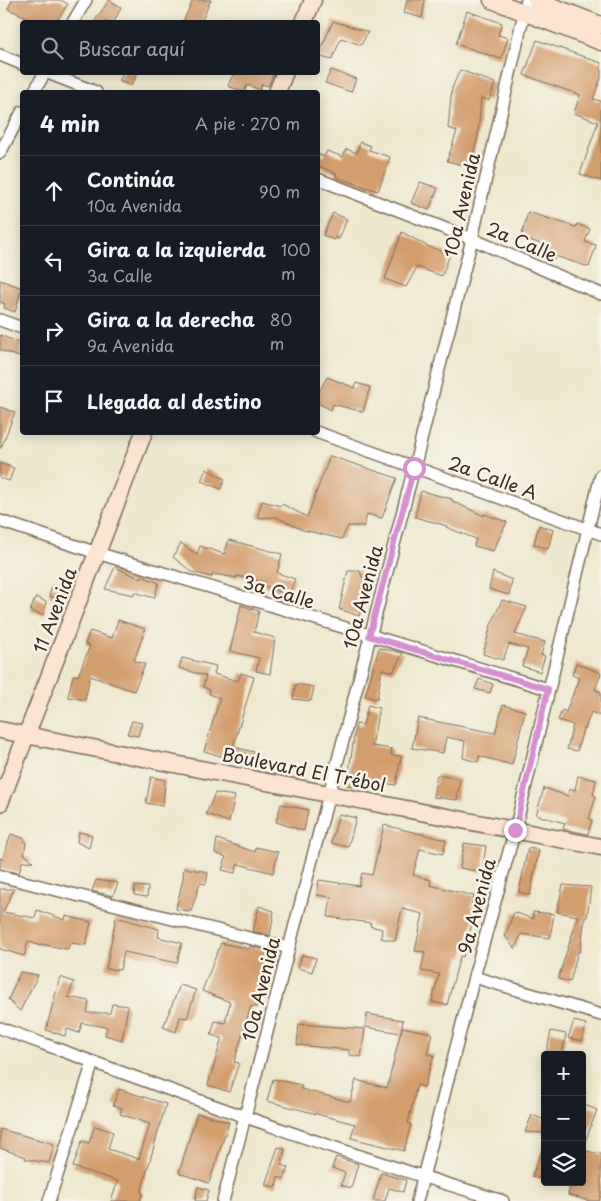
<!DOCTYPE html>
<html lang="es">
<meta charset="utf-8">
<style>
:root{--surface:#171b24;--page:#242831;--text:#f1f3f6;--muted:#9ea1a6;--line:#363941}
body{margin:0;font-family:"Playpen Sans",sans-serif;background:var(--page);color:var(--text)}
.controls{position:absolute;right:15px;bottom:15px;display:grid;overflow:hidden;border-radius:5px;box-shadow:0 2px 12px #0003}
.controls button{width:45px;height:45px;display:grid;place-items:center;padding:0;border:0;border-bottom:1px solid var(--line);background:var(--surface);color:var(--text);font:25px sans-serif}
.stop{position:absolute;width:15px;height:15px;margin:-11px;border:4px solid #d690ce;border-radius:50%;background:#fff}
.stop.end{background:#d690ce;border-color:#fff;box-shadow:0 1px 5px #0008}
.list{margin:0;padding:0;list-style:none}
h2{display:flex;justify-content:space-between;align-items:center;height:65px;margin:0;padding:0 20px;font-size:21px}
h2 small{font-size:16px;font-weight:400;color:var(--muted)}
.list li{display:grid;grid-template-columns:32px 1fr auto;gap:15px;align-items:center;box-sizing:border-box;height:70px;padding:0 20px;border-top:1px solid var(--line)}
.list b{display:block;font-size:19px;white-space:nowrap}
.list p{margin:0;font-size:16px;white-space:nowrap;color:var(--muted)}
.list em{font-size:16px;font-style:normal;color:var(--muted)}
.icon{flex:none;width:28px;height:28px;fill:none;stroke:currentColor;stroke-width:2;stroke-linecap:round;stroke-linejoin:round}
.map{position:relative;flex:none;width:601px;height:1201px;overflow:hidden}
.search{position:absolute;background:var(--surface);box-shadow:0 2px 12px #0003;left:20px;top:20px;width:300px;height:55px;display:flex;align-items:center;gap:12px;box-sizing:border-box;padding:0 18px;border-radius:5px;color:var(--muted);font-size:19px}
.panel{position:absolute;background:var(--surface);box-shadow:0 2px 12px #0003;left:20px;top:90px;width:300px;height:345px;border-radius:5px}
.map>svg:first-child{display:block}
</style>
<div class="map">
<svg width="601" height="1201" viewBox="0 0 601 1201">
<rect width="100%" height="100%" fill="#f7f3e8"/>
<filter id="ink" filterUnits="userSpaceOnUse"><feTurbulence type="fractalNoise" baseFrequency=".02" numOctaves="2"/><feDisplacementMap in="SourceGraphic" scale="10" xChannelSelector="R" yChannelSelector="G"/><feConvolveMatrix kernelMatrix="1 2 1 2 8 2 1 2 1" color-interpolation-filters="sRGB"/></filter>
<filter id="wash" filterUnits="userSpaceOnUse"><feTurbulence type="fractalNoise" baseFrequency=".0096" numOctaves="4" result="noise"/><feDisplacementMap in="SourceGraphic" scale="20" xChannelSelector="R" yChannelSelector="G"/><feGaussianBlur stdDeviation="1.12" result="paint"/><feColorMatrix in="noise" values="0 0 0 0 0 0 0 0 0 0 0 0 0 0 0 0 0 1.4 0 .05"/><feComposite in="paint" operator="in"/></filter>
<g filter="url(#wash)">
<rect width="100%" height="100%" fill="#eee8ce"/>
<g id="blocks">
<path fill="#d39e6e" d="M12,0H60L68,4L56,22H39L8,9Z
M109,0L121,7L114,22H94Z
M193,0H211L201,22H183Z
M407,0H425L422,18L404,13Z
M467,11L502,23L498,35L508,38L501,59L456,44Z
M333,21L368,32L361,45L341,38L332,60L318,56Z
M537,40L601,63V78L593,99L601,101V181L580,174L598,122L574,113L580,95L524,75Z
M331,70L356,79L351,92L325,83Z
M460,70L495,83L489,100L481,98L478,137L470,167L447,161L457,131L448,128L452,88Z
M124,72H138L131,86L119,81Z
M234,72H274L268,86L262,84L260,90L247,85L244,92L228,86Z
M360,142L371,146L369,150L390,157L378,191L336,177L337,174L318,166V154L324,157L327,151L343,157L346,149L357,153Z
M420,182L438,188L429,210L411,203Z
M528,212L576,227L577,224L590,229L585,242L596,245L589,267L555,256L554,260L538,255L542,244L521,238Z
M333,213L347,219L339,239L335,237L334,240L323,235Z
M402,232L427,246L450,254L442,276L417,267L406,287L385,279Z
M0,280L22,288L15,312L4,308L5,304L0,302Z
M0,335L22,344L19,357L0,350Z
M327,377L355,388L356,383L370,387L363,412L333,404L331,410L318,403V394Z
M0,407L15,412L1,448H0Z
M330,456L397,478L382,518L367,514L364,526H348L342,539L303,530L276,517L257,518L262,501L281,506L282,504L307,517Z
M0,463L14,468L9,481L0,478Z
M206,469L225,479L221,489L201,481Z
M421,491L452,499V501L484,516V514L507,522L493,551L474,546L476,539L446,527L447,526L415,517Z
M539,525L553,530L548,549L534,544Z
M229,540L282,554L277,573L295,579L289,595L264,586L265,582L237,576V578L213,574L212,577L192,572L173,557L181,543L197,555L200,546L224,554Z
M115,567L141,579L142,576L159,583L154,598L134,592V595L105,589Z
M348,571H360L362,577L370,583L359,616L339,609Z
M493,572L512,580L509,595L489,589Z
M52,586L60,588L62,600L49,596Z
M36,597L46,602L43,615L30,611Z
M502,600L527,607L515,634L545,642L541,655L545,656L540,672L522,666L528,649L509,644L503,660L483,654L491,625Z
M241,605L259,611L254,632L275,638L270,674L256,671L259,658L230,651Z
M118,620L145,629L134,661L145,664L134,691L90,676L85,700L68,697L73,675L78,676L90,646L85,644L90,631L112,638Z
M379,648L403,653L393,672L382,669L377,699L365,696Z
M182,658L216,666L214,674L238,681L241,673L254,677L233,747L254,752L250,765L204,751L220,698L209,694L210,690L203,687L206,676L179,668Z
M576,663L601,673L595,690L601,692V716L591,712L585,729H583L577,751L567,749L573,725L558,720L562,710L566,712L579,678L572,675Z
M479,679L493,684L490,693L475,689Z
M296,684L314,687L311,701L293,699Z
M368,705L379,708L372,746L392,749L391,755L401,756L396,785L375,782L374,788L347,785L356,724L363,725Z
M503,705L525,711L512,765L479,756L478,762L463,758L465,741L446,737L443,753L412,748L418,718L495,733Z
M132,721L142,723L138,736L127,734Z
M437,775L460,779L457,800L433,797Z
M578,776L596,780L593,795L596,796L589,819L592,820L588,834L563,829L565,823L536,815L544,788L568,796L570,789L575,790Z
M151,777L165,780L163,806L146,803Z
M215,793L235,796L229,822L206,814Z
M281,804L308,810L304,831L276,822Z
M339,814L356,818L348,847L331,843Z
M384,825L446,840L443,854L420,849L413,875L431,880L430,885L474,896L471,907L476,908L470,931L463,957L460,956L447,1005L432,1002L439,974L421,971L425,952L415,951L423,914L402,909L395,941L381,938L382,929L370,926L371,923L328,917L331,897L317,895L319,880L359,886L362,873L372,875Z
M79,832L92,835L89,848L77,842Z
M11,834L23,838L26,843L24,854L33,861L22,862L19,873L0,869V858L3,859Z
M217,839L255,852L256,847L278,852L273,873L238,864L235,873L222,870L226,857L215,853Z
M464,843L486,846L482,872L460,868Z
M528,848L539,850L530,895L519,892Z
M184,868L208,872L206,884L200,883L191,911L176,909L183,879Z
M96,880L118,883L113,896L92,891Z
M563,885L591,887L587,917H585L580,952L578,951L570,982L558,979L578,916L557,912Z
M135,886L148,887L147,897L134,895Z
M0,889H14L3,912L35,918L37,910L65,920L66,916L91,922L86,945L70,943L68,949L40,944V946L28,941L24,956L0,949Z
M259,906L274,911L270,936L253,931Z
M514,912L533,919V912L554,914L550,938L521,934L515,949L505,936Z
M116,917L159,929L158,937L182,943L177,963L124,952L120,970L106,969Z
M221,943L249,949L250,946L268,951V953H270L257,1007L251,1006L234,1062L239,1063L229,1092L208,1085L222,1038L211,1035L215,1021L225,1023L230,1002L202,991Z
M302,955L316,958L312,972L298,968Z
M20,972L38,975L20,1011L8,1000Z
M60,977L74,982L68,997L89,1001L87,1013H110L112,1004L128,1006L122,1040L105,1035L107,1027L82,1023L79,1033L67,1029L65,1036L46,1030Z
M180,985L196,990L187,1018L180,1017L176,1032L163,1027Z
M367,1014L403,1020L401,1033L365,1027Z
M574,1021L586,1024L582,1041L568,1038Z
M299,1024L365,1029L361,1057L349,1055V1050L297,1045Z
M402,1027L432,1033L427,1054L434,1055L424,1087L417,1085L408,1123L411,1124L404,1151L351,1138L355,1124L267,1101L273,1079L301,1085V1089L350,1102L356,1080L387,1088Z
M551,1031L566,1034L562,1055H546Z
M119,1089L166,1104L141,1192L143,1193L140,1201H111L118,1181L73,1167L82,1141L89,1143L95,1126L113,1132L108,1149L139,1159L150,1124L120,1114L122,1108L113,1105Z
M582,1104L597,1110L583,1147L582,1146Z
M197,1113L229,1122L209,1183L179,1173Z
M532,1115L545,1120V1133L525,1132Z
M0,1129L54,1144L49,1163L25,1159L26,1157L0,1148Z
M544,1145H545V1181L532,1176Z
M278,1147L285,1149L281,1165L288,1167L284,1179L278,1177L276,1187L265,1185Z
M586,1151L601,1154V1194L599,1201H590L568,1195L571,1182H582V1165Z
M336,1157L358,1164L351,1188L341,1185L345,1173L332,1168Z
M381,1173L406,1180L403,1192L389,1188L385,1201H373Z
M198,1187L209,1190L206,1201H195Z"/>
</g>
</g>
<g filter="url(#ink)">
<use href="#blocks" fill-opacity="0" stroke="#7a6c5c" stroke-width="1"/>
<g fill="none" stroke-linecap="round" stroke-linejoin="round">
<defs>
<path id="street" d="M73,22L86,0
M0,55L22,64
M45,72L96,92
M34,92L45,72
M0,153L22,112
M318,179L472,239L601,294
M0,320L22,328
M316,432L601,534
M0,521L97,553L548,689
M0,876L289,948
M474,977L601,1015
M0,1028C167,1089 333,1151 503,1201
M49,1201L93,1062
M223,1201L414,468L472,239L527,0
M417,1201L474,977L515,830L601,475"/>
<path id="secondary" d="M492,0L601,42
M536,0L601,25
M304,22L313,0
M277,92L285,72
M0,730L601,847
M0,803L144,432"/>
</defs>
<use href="#street" stroke="#7a6c5c" stroke-width="14"/>
<use href="#secondary" stroke="#7a6c5c" stroke-width="19"/>
<use href="#street" stroke="#fff" stroke-width="11"/>
<use href="#secondary" stroke="#fde4d1" stroke-width="16"/>
</g>
</g>
<g fill="none" stroke-linecap="round" stroke-linejoin="round" filter="url(#ink)">
<path stroke="#d690ce" stroke-width="6" d="M414,468L369,636L548,689L515,830"/>
</g>
<g text-anchor="middle" dominant-baseline="central" stroke-width="5" stroke-linejoin="round" paint-order="stroke">
<g font-size="18" fill="#3b2a1e" stroke="#f7f3e8">
<text transform="translate(461 205) rotate(-77)">10a Avenida</text>
<text transform="translate(522 241) rotate(23)">2a Calle</text>
<text transform="translate(493 477) rotate(20)">2a Calle A</text>
<text transform="translate(279 591) rotate(17)">3a Calle</text>
<text transform="translate(362 597) rotate(-75)">10a Avenida</text>
<text transform="translate(54 610) rotate(-69)">11 Avenida</text>
<text transform="translate(304 769) rotate(11)">Boulevard El Trébol</text>
<text transform="translate(476 906) rotate(-75)">9a Avenida</text>
<text transform="translate(260 989) rotate(-76)">10a Avenida</text>
</g>
</g>
</svg>
<div class="controls">
<button>+</button>
<button>−</button>
<button><svg class="icon" aria-label="layers" viewBox="0 0 24 24"><path d="M12 4l9 5-9 5-9-5zM3 14l9 5 9-5"/></svg></button>
</div>
<div class="stop" style="left:414px;top:468px"></div>
<div class="stop end" style="left:515px;top:830px"></div>
<div class="search"><svg class="icon" aria-label="search" viewBox="0 0 24 24"><circle cx="10" cy="10" r="6"/><path d="M15 15l6 6"/></svg>Buscar aquí</div>
<section class="panel">
<h2>4 min<small>A pie · 270 m</small></h2>
<ul class="list">
<li><svg class="icon" aria-label="ahead" viewBox="0 0 24 24"><path d="M12 20V5M6 11l6-6 6 6"/></svg><div><b>Continúa</b><p>10a Avenida</p></div><em>90 m</em></li>
<li><svg class="icon" aria-label="left" viewBox="0 0 24 24"><path d="M17 20v-9H6M10 6l-5 5 5 5"/></svg><div><b>Gira a la izquierda</b><p>3a Calle</p></div><em>100 m</em></li>
<li><svg class="icon" aria-label="right" viewBox="0 0 24 24"><path d="M7 20v-9h11M14 6l5 5-5 5"/></svg><div><b>Gira a la derecha</b><p>9a Avenida</p></div><em>80 m</em></li>
<li><svg class="icon" aria-label="arrive" viewBox="0 0 24 24"><path d="M6 21V4h12l-3 4 3 4H6"/></svg><div><b>Llegada al destino</b></div></li>
</ul>
</section>
</div>
